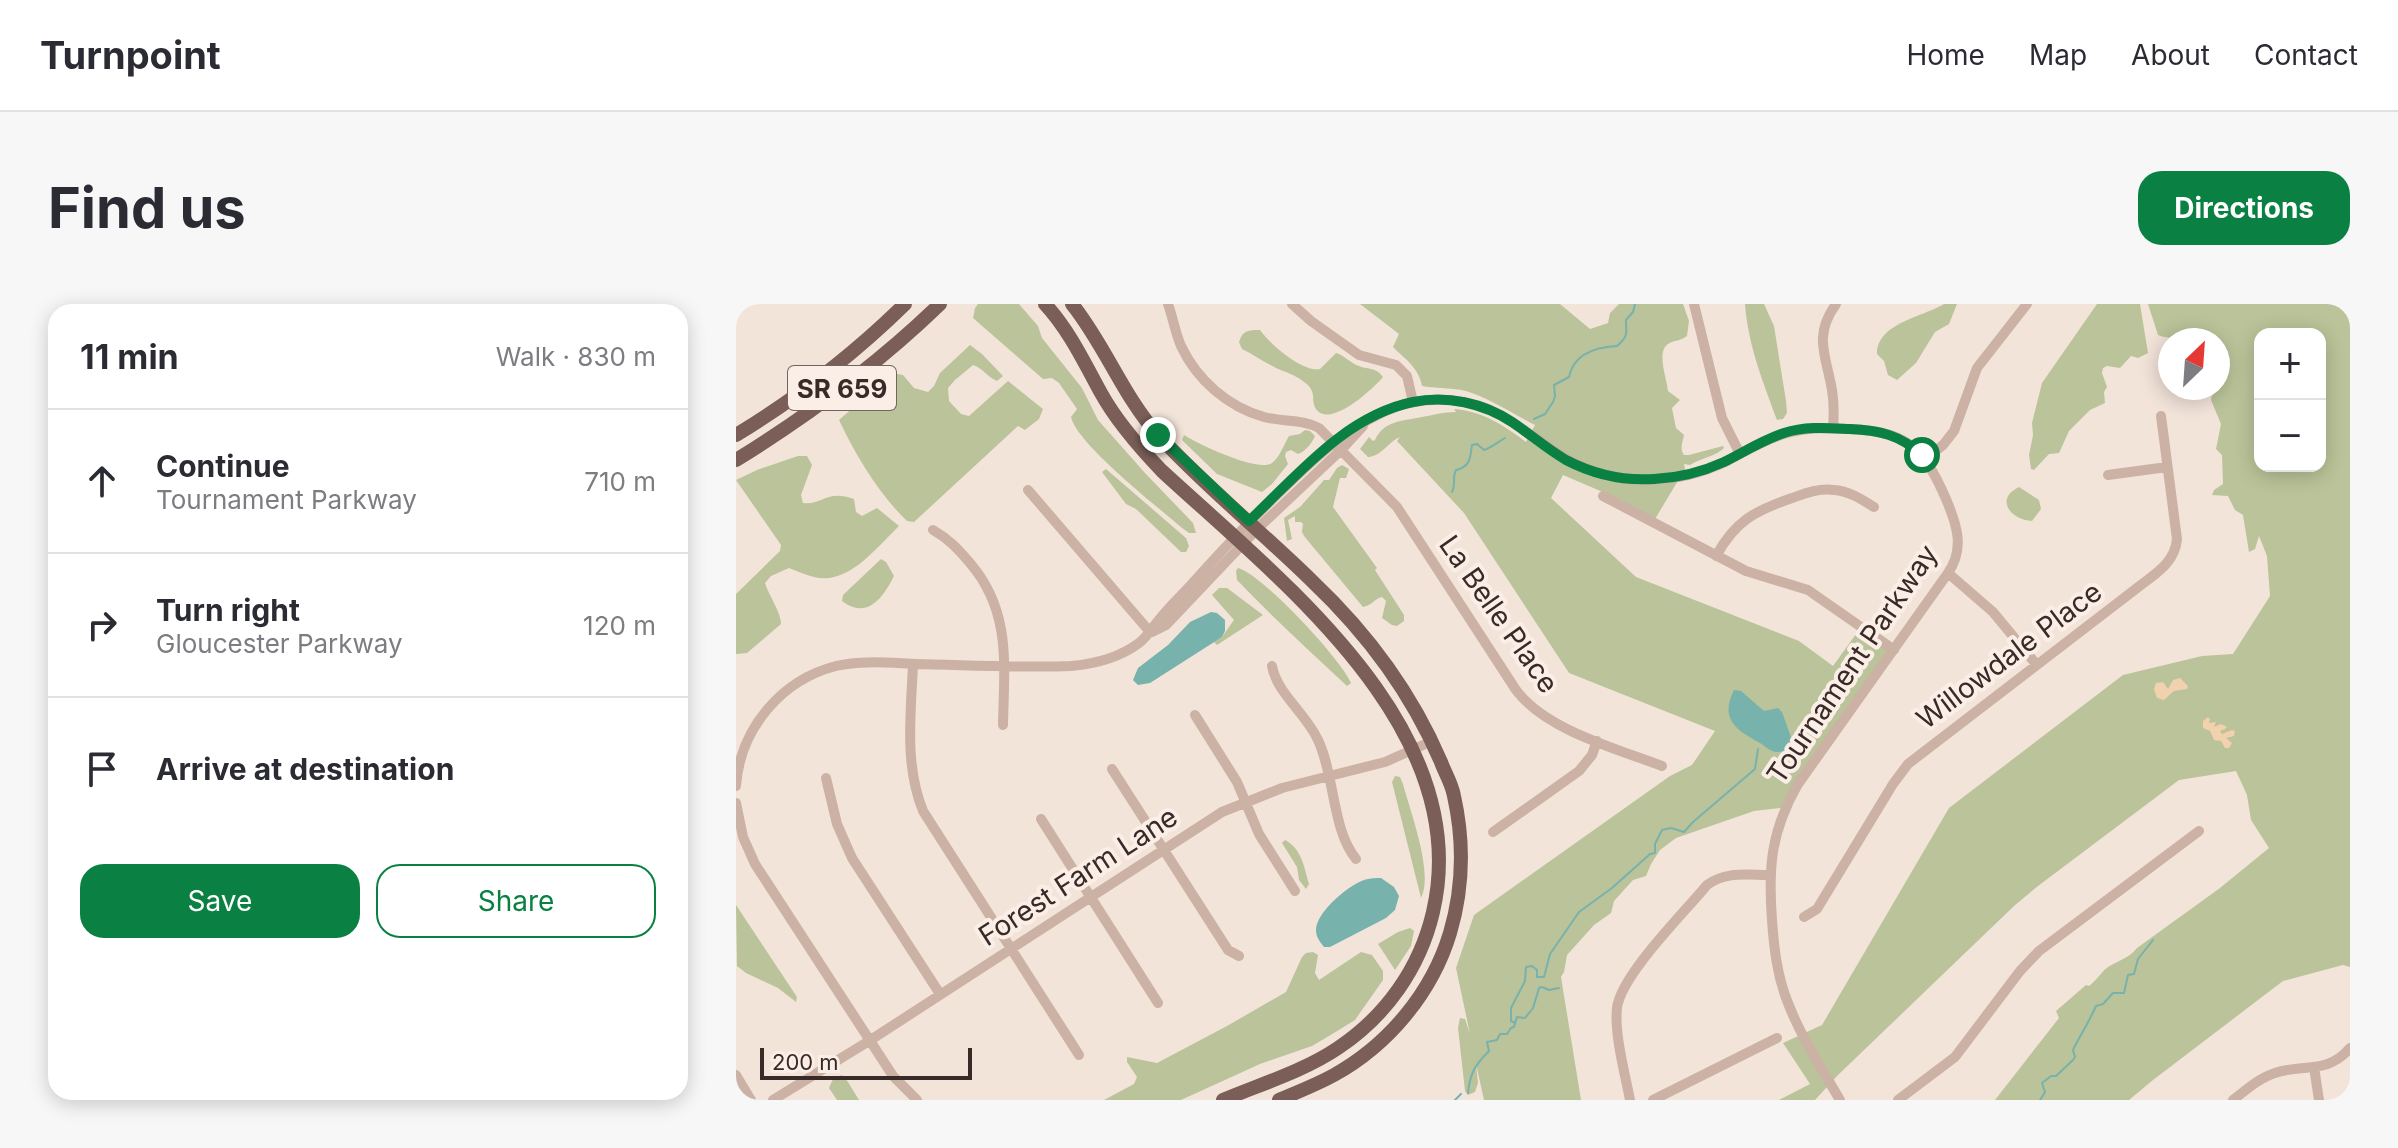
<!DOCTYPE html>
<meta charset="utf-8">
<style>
:root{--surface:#fff;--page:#f7f7f7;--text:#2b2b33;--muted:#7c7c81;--line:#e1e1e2;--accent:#0b8043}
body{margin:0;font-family:Inter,sans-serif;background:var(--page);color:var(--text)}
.controls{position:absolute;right:24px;top:24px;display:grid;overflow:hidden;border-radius:16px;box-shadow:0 4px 20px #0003}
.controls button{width:72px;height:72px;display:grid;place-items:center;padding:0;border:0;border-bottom:2px solid var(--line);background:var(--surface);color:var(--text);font:40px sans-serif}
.compass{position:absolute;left:1422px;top:24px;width:72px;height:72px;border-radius:50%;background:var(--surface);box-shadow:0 4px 20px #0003;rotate:25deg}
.scale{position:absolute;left:24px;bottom:20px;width:212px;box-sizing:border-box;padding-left:8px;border:4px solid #372a27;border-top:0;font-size:22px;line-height:28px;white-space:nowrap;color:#372a27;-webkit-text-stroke:6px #faeee6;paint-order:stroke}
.stop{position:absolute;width:24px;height:24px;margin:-18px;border:6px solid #0b8043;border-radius:50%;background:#fff}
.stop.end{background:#0b8043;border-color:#fff;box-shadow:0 2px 8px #0008}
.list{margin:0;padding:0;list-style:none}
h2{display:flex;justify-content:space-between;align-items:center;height:104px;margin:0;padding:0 32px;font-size:34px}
h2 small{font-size:26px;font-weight:400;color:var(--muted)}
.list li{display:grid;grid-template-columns:52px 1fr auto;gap:24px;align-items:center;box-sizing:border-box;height:144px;padding:0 32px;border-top:2px solid var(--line)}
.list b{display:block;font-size:30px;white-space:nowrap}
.list p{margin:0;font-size:26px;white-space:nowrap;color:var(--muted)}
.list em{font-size:26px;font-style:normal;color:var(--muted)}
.actions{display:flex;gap:16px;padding:24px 32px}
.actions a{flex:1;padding:18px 0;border:2px solid var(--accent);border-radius:24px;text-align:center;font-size:28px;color:var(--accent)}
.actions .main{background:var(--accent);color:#fff}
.icon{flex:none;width:44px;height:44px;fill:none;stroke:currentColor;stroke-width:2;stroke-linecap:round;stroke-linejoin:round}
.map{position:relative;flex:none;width:1614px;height:796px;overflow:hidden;border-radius:24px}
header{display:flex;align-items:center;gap:48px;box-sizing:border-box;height:112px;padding:0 40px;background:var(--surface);border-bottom:2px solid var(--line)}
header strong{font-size:38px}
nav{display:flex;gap:44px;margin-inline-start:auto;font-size:28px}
.intro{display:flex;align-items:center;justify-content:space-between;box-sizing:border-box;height:192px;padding:0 48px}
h1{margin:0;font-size:56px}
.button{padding:20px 36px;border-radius:24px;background:var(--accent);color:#fff;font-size:28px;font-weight:700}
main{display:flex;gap:48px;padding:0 48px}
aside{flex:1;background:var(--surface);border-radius:24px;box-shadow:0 4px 20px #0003}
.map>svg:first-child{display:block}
</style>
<header>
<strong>Turnpoint</strong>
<nav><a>Home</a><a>Map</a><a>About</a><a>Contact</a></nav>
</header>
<div class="intro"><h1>Find us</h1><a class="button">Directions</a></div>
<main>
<aside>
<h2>11 min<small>Walk · 830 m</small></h2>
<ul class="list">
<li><svg class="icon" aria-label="ahead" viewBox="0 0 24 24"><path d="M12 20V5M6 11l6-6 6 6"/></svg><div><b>Continue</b><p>Tournament Parkway</p></div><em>710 m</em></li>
<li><svg class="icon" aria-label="right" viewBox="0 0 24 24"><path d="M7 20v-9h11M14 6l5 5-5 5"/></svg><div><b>Turn right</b><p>Gloucester Parkway</p></div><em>120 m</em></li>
<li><svg class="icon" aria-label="arrive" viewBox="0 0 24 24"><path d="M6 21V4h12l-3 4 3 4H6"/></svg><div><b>Arrive at destination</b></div></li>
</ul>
<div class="actions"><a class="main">Save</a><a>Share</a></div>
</aside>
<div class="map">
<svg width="1614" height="796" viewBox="0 0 1614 796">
<rect width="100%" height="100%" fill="#f3e4da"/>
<path fill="#bac399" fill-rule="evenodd" d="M242,0H283L302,22L306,34L346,84L362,116L409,169L457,219L460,229H453L446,224C422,203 341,140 335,113L341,105L323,79L316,74L307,75L237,14L239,4Z
M624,0H824L854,25L872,19L874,9L883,0H947L953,17L951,32C945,37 938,36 932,40C920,48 931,75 932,87L944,96L936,104L940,124L948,131C947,138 943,144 948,151H953L987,142L988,144C979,153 964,154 954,161L948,160L949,165L919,215L869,189L827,171L815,194L900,273L1063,337L1097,362L1128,319L1164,344L1063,487L1054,503L1018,507L940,534L924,546L915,560L910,572L897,576L878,597L875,609L858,621L831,651L828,668L825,673L845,796H748L740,760L742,779L739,788L732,791L729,787L722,724L724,714L729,715L734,730L720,664L738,611L934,472L956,461L979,427L833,369L728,209L661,137L664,133C652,138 646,152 632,153L624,145L633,133L637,137L639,136C648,116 668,117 686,113C697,111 708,108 720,108L718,105C746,107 769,122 790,138L799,121C779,111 758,97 736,89C720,83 703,85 686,82C683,64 669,55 657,43L663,30Z
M1009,0H1028L1038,22L1050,97L1051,109L1047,115L1041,116C1027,78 1012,41 1009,0Z
M1208,0H1221L1213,20L1199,28L1180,59L1161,76L1152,71L1148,57L1141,50C1141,19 1187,13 1208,0Z
M1361,0H1404L1412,49L1402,54L1395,52L1384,64L1371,62L1367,64L1366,69L1371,83L1368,88L1369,99L1354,106L1333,127L1323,149L1313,150L1298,166L1295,165L1293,151L1297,131L1296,119L1306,79Z
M1412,0H1614V663L1607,661L1547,677L1417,776L1393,796H1259L1323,714L1320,707L1350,681L1353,682C1361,676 1365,668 1372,663C1383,656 1392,655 1401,644L1484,584L1533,544L1515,516L1511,491L1500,467L1443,476L1302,582L1278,602L1101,772L1079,796H1043L1074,780L1047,739L1086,721L1213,504L1387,371L1466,352L1497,350L1534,292L1531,252L1523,232L1519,245L1513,248L1507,211L1499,206L1492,192L1476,191L1478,186L1487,180L1486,151L1480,145L1485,120L1475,96L1477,84H1482V36C1467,36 1434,36 1422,31ZM1524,30H1584V162H1524Z
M518,26H524C534,40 566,68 584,65L600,49C608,51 614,59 623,62C633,66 640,63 647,73C637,85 594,125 580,105C574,95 582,88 568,78C560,71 549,68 540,64C528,58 518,51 506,45L503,38C506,29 509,27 518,26Z
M234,41L246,50L267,72L261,77C251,73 247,64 237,61L219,76L212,84L213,97L225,110L233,112L272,77L307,105L303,115L289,126L282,122L178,218L171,217C143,190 120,152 103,116L156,69L167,71L178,84L192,88L198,82L204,69Z
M569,126L574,127L579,132C576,139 570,147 562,150L555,146L550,148L549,152L552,160L536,180L526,188L481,170L446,136L448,131C462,140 523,169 536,159C544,153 548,140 553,132L564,130Z
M62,152H71L76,161L65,191L67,199C88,201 90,185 118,195L120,208L126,212L141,204L163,222C141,243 112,282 78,273C70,271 61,267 53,264L35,272L29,279C33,292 45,308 45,320L11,349L0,350V290L44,247L45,241L0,176L21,166Z
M606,161L613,165L610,174H604L597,203L641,264L639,266L668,311V317L661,322L656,321L646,314L650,297L646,293C638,295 635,302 627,303L568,232L566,228L567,220L565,218H559V212L552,216L556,235L551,237L548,214L564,203L588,176H593L601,164Z
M370,165L450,234L453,242L450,248H445L400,205L390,200L366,168Z
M1283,183L1303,196L1305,205L1296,217C1275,216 1258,195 1283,183Z
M145,255L150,258L158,272C147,294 131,316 106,297L107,291Z
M502,264C526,270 605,355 615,379L611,382C574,347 536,313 501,276L500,267Z
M483,284H491L527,311L481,341L478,338L486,333L498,316L476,291Z
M659,472L664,473L667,480C674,507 698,569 685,594L656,478Z
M549,536C566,545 568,563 573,580L570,585L563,576L561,563L546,539Z
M0,601L61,693L60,698L42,684L10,669L1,662Z
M674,624L678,627L675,642L659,666L642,640L662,628Z
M577,648L582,651L579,669L583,676L625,648L636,651L647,667V676L619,716L598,729L576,742L524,760L445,796H368L398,780L401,773L391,758V753L421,759L491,722L550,688L566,653L570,649Z
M106,771L112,778L123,796H101L93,784L97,775Z"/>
<path fill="#f1d1ae" d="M1444,374L1452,382L1451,385L1438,387L1428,396L1421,394L1418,385L1420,379L1427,378L1432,385L1437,376Z
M1472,413L1474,415L1473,419L1480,418L1478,423L1485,420L1491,423L1489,425L1484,427L1486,430L1496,426L1499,427L1498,432L1490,434L1496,439L1493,444H1489L1485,437L1478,436L1474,427L1467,424V417Z"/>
<path fill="#77b2ac" d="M475,308L481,309L489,316V327L486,333L414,379L402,381L397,376L402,364L432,341L454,318Z
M998,386L1005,387L1028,407L1042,404L1046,408L1057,439C1052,443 1048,449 1041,448C1035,448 1029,442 1024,439C1001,426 983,416 998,386Z
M645,574L658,583L663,592L659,606L650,614L594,643H588C584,638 580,633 580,626C580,608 615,578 632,575C636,574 640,574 645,574Z"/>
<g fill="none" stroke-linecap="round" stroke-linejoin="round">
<path stroke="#77b2ac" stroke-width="2" d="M798,115L809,110L817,98L819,92L818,81L833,73C838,49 860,43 881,42C893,31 890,30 890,16L897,8L899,0
M716,188C720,181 716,173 720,166C735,162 734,154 736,141L741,140L748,146C755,144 762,138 769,134
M779,719L775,717V704L789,677L790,663L796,662L801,666V673H808L814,650L843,608L876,584L914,550L919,549V540L926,526L935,524L948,528L957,518L1019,465L1022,445
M732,789C734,769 739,761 753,747L751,738L761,736L764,730H771L775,724L778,723L781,713L789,714L797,704L803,684L806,683L813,686L823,684
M719,796L725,790
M1304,796L1309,788L1306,779L1315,772H1320L1337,756L1339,753L1337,746C1345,730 1353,718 1360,702L1367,700L1377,689H1388L1392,671L1398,670L1402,655L1417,636"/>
<path stroke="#ccb1a5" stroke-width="10" d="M432,0C437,14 439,28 445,42C461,76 492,103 528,113C547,118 567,115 583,124L661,203L780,386C810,426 879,444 926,462
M556,0L575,17L623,51L660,61L671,72L677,98
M958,0L986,114L1004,150
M1097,124C1098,111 1098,98 1096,86C1090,51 1077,32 1100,0
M1189,155L1207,141L1218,127L1241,64L1291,0
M1372,171L1431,163
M292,186L414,328
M867,192L1010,267L1072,286L1158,346
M197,226C213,235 222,245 234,259C276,308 268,362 267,421
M980,252C1000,216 1019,207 1056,194C1070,189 1083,184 1098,186C1113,187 1125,195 1138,203
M1212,269L1257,308L1300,360
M416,328L430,321L521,225L605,146L627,122
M177,360C175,409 168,460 187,507L343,751
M536,362C541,390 570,409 582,436C599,472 596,526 620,555
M459,411L501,478L523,530L559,587
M376,465L492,646L503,652
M90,474L101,520L116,554L204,690
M0,482C4,425 45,376 100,362C126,356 154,359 180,360C232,361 284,364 335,362C358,360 383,354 403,339C411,333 416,324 422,317C432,304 444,293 455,281C484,248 515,216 547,185C580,153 605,129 647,108C685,90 732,92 768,113C810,138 833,166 885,174C921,179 958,173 991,157C1010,147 1030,135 1051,129C1071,123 1090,124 1111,125C1170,127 1187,142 1210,195C1221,221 1229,244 1212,269L1062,480C1035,527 1032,563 1036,616C1038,644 1041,672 1052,699C1065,733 1086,765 1104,796
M0,499L7,533L19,560L157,772L181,796
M305,515L422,699
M757,528L843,467L856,451L861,437
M1068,613L1081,605L1157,480L1172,460L1401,284C1419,270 1439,259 1441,235L1425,112
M1578,763L1583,796
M0,771L15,796
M37,796L133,737L486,508L546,484L649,458L696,437
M894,796C889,770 878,729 881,704C885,671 948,609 971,581C990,567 1011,571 1033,571
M917,796L1041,734
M1162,796L1219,753L1284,667L1303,647L1463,527
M1497,796C1510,786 1523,774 1539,769C1568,759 1591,771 1614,744"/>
<path stroke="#7a5e57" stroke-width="14" d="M309,0C333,26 348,58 365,89C381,118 403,143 426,167C544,276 740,425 697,608C684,664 650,712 602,744C568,767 525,780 487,796
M336,0C369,41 387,92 422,131C470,183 526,228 576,277C630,328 676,390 705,458C709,469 716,480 718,492C728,537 727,585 714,629C696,689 652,741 598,771C580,781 561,788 543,796
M0,131C61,94 118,50 169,0
M0,156C73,111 142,60 204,0"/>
</g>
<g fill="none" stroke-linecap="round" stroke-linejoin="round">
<path stroke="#0b8043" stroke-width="10" d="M422,131L513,217C561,172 609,112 677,98C711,91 747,99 776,118C794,130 811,145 830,156C857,170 888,177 918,175C942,174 966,168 988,158C1008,148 1027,136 1048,129C1070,122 1092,124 1114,125C1143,126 1164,131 1186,151"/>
</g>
<g text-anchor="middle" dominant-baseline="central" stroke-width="8" stroke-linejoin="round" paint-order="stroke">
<rect fill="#faeee6" stroke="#726560" stroke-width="2" x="52" y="62" width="108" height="44" rx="6"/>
<g font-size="26" font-weight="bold" fill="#372a27">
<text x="106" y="84">SR 659</text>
</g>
<g font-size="28" fill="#372a27" stroke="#faeee6">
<text transform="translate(763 310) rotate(55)">La Belle Place</text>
<text transform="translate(1273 351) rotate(-37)">Willowdale Place</text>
<text transform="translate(1116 360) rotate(-56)">Tournament Parkway</text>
<text transform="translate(342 572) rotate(-33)">Forest Farm Lane</text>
</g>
</g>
</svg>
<div class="controls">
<button>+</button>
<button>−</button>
</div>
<svg class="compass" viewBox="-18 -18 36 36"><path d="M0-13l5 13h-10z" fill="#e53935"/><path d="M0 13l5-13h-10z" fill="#7c7c81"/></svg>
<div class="scale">200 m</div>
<div class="stop" style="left:1186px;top:151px"></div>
<div class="stop end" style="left:422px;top:131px"></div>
</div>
</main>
